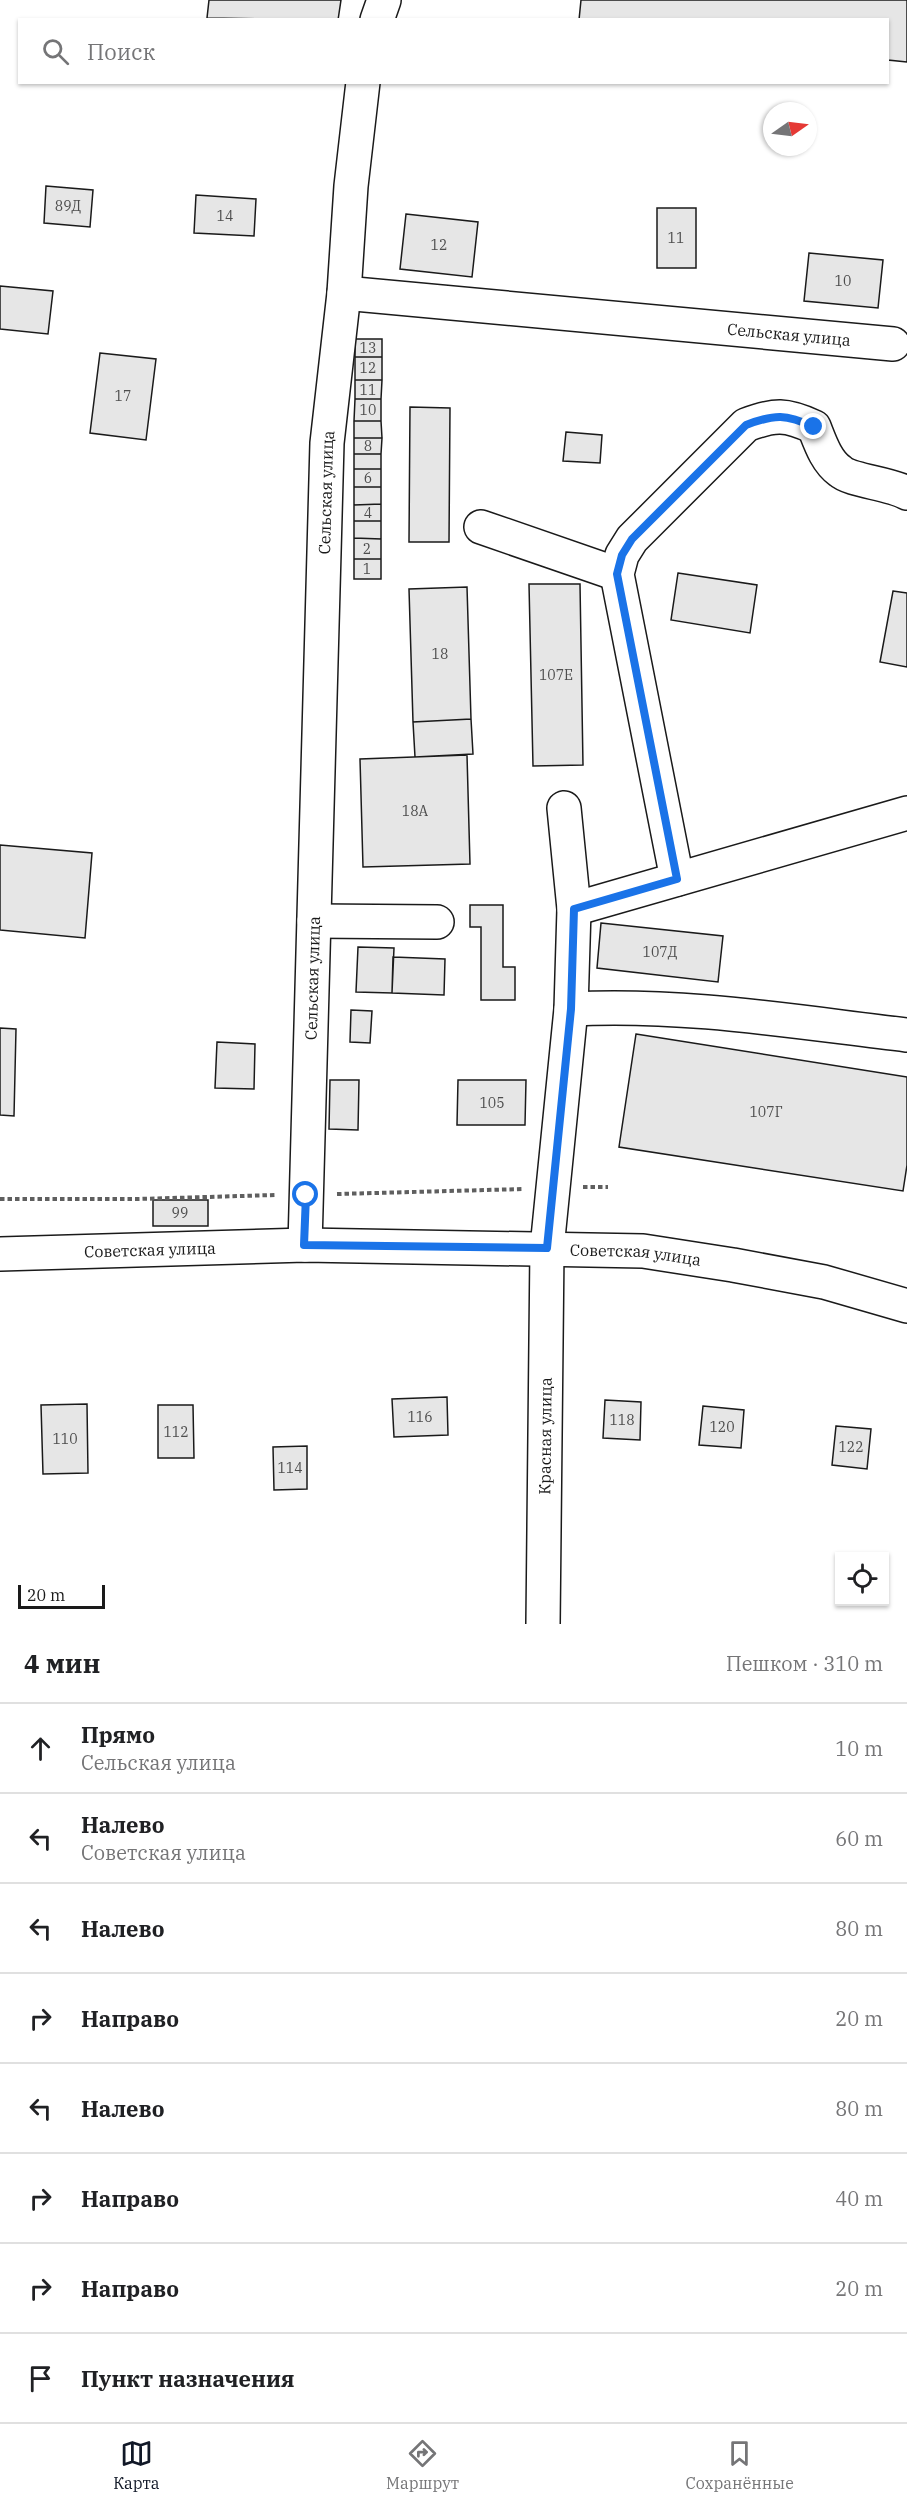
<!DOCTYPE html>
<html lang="ru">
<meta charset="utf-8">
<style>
:root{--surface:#fff;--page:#f6f6f6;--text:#202124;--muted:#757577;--line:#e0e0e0;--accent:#111827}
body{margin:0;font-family:"IBM Plex Serif",serif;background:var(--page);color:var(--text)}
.controls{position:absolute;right:18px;bottom:18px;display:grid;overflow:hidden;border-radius:0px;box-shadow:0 2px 4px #0004}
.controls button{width:54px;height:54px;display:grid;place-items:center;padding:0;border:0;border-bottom:2px solid var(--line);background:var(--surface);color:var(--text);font:30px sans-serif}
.compass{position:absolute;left:763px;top:102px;width:54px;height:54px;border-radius:50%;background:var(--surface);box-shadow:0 2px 4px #0004;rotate:76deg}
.scale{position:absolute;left:18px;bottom:15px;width:87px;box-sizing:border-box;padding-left:6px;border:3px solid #1a1a1a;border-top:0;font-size:16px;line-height:21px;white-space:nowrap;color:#1a1a1a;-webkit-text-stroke:4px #fff;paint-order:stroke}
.stop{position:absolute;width:18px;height:18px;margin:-14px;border:4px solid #1a73e8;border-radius:50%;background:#fff}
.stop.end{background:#1a73e8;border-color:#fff;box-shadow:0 2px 6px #0008}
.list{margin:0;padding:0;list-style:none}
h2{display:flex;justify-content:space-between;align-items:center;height:78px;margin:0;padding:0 24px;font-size:26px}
h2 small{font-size:20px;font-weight:400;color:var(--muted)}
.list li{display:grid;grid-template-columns:39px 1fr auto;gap:18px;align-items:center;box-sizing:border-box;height:90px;padding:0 24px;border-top:2px solid var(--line)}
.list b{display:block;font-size:22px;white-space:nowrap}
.list p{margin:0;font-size:20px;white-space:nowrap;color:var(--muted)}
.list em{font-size:20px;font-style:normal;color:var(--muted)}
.icon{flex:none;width:33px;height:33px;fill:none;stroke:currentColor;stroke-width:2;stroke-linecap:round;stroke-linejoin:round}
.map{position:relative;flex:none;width:907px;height:1624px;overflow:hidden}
.search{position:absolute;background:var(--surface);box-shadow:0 2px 4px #0004;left:18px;right:18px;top:18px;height:66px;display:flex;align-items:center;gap:15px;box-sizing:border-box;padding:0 21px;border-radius:0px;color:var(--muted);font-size:22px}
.sheet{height:798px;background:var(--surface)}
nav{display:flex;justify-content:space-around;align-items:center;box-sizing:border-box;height:84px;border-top:2px solid var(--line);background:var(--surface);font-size:16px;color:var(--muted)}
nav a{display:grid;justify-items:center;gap:3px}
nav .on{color:var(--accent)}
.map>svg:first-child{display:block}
</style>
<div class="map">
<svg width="907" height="1624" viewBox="0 0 907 1624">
<rect width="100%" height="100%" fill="#fff"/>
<path fill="#e6e6e6" stroke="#1a1a1a" stroke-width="1.5" d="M209,0H341L338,20L207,18Z
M581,0H907V62L888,60V20H579Z
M46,186L93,190L90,227L44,223Z
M196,195L256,199L254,236L194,233Z
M657,208H696V268H657Z
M406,214L478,222L472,277L400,269Z
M809,253L883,260L878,308L804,301Z
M0,286L53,291L48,334L0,329Z
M355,339H382V357H355Z
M100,353L156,359L146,440L90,433Z
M355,357H382V380H355Z
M355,380H382L381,399H355Z
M355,399H381V421H354Z
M410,407L450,408L449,542H409Z
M354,421H381L382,438H354Z
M566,432L602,435L600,463L563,461Z
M354,438H382L381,454H354Z
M354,454H381V469H354Z
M354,469H381V487H354Z
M354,487H381V504L354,505Z
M381,504V521H354V505Z
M354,521H381V539L354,538Z
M354,538L381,539V559H354Z
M354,559H381V579H354Z
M678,573L757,585L750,633L671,620Z
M529,584H580L583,765L533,766Z
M467,587L471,719L413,722L409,589Z
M893,591L907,593V667L880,662Z
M471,719L473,754L415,757L413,722Z
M467,755L470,864L363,867L360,759Z
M0,845L92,853L85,938L0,930Z
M470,905H503V967H515V1000H481V927H470Z
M601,923L723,936L718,982L597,968Z
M358,947L394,948L392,993L356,992Z
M393,957L445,959L444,995L392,993Z
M351,1010L372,1011L370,1043L350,1042Z
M0,1028L16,1029L14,1116L0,1115Z
M636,1034L907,1077V1165L903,1191L619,1147Z
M217,1042L255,1044L254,1089L215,1088Z
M330,1080H359L358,1130L329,1129Z
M458,1080H526L525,1125H457Z
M153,1200H208V1226H153Z
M447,1397L448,1435L394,1437L392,1399Z
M605,1400L641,1402L640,1440L603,1438Z
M87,1404L88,1473L43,1474L41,1405Z
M158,1405H193L194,1458H158Z
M703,1406L744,1410L741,1448L699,1445Z
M836,1426L871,1429L867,1469L832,1465Z
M307,1446V1489L274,1490L273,1447Z"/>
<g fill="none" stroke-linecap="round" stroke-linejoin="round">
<defs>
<g id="minor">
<path d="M377,20L384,0"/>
<path id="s1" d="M344,293L893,344"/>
<path d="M481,527L617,574"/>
<path d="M677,879L617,574L622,555L632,539L746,425C775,414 786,414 814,427C820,442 826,461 840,471C851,481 889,483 907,493"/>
<path d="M574,909L907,813"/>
<path d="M314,921L437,922"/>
<path d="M571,1009C683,1003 795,1022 907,1035"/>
<path id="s2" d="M305,1245L327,443L344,293L351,186L363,82"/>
<path id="s3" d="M543,1624L547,1248L571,1009L574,909L564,808"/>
</g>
<g id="major">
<path id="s4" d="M0,1254L305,1245L643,1251L733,1265L824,1282L907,1306"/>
</g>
</defs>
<use href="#minor" stroke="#1a1a1a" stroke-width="36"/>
<use href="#major" stroke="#1a1a1a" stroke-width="36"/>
<path stroke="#5f5f5f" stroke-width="4" stroke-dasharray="4.5 3" stroke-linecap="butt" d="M583,1187H608
M337,1194L524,1189
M0,1199H138L275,1195"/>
<use href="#minor" stroke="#fff" stroke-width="33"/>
<use href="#major" stroke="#fff" stroke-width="33"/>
</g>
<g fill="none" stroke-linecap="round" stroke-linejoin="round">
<path stroke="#1a73e8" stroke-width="8" d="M306,1195L304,1245L547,1248L571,1009L574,909L677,879L617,574L622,555L632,539L746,425C775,414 786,414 814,427"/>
</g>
<g text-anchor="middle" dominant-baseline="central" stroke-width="4.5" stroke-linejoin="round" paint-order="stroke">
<g font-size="14" fill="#4d4d4d">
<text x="68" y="206">89Д</text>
<text x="225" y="216">14</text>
<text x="676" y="238">11</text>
<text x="439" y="245">12</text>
<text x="843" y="281">10</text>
<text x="368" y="348">13</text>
<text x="368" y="368">12</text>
<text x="368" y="390">11</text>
<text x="123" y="396">17</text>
<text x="368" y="410">10</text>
<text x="368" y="446">8</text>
<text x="368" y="478">6</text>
<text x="368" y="513">4</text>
<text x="367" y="549">2</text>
<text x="367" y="569">1</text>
<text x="440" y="654">18</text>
<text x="556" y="675">107Е</text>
<text x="415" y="811">18А</text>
<text x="660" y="952">107Д</text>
<text x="492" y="1103">105</text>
<text x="766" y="1112">107Г</text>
<text x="180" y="1213">99</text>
<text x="420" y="1417">116</text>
<text x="622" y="1420">118</text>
<text x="722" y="1427">120</text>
<text x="176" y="1432">112</text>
<text x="65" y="1439">110</text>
<text x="851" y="1447">122</text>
<text x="290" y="1468">114</text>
</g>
<g font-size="16" fill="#1a1a1a" stroke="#fff">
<text stroke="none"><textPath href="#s1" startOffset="447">Сельская улица</textPath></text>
<text stroke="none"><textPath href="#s2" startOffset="753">Сельская улица</textPath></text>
<text stroke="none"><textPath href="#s2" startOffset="267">Сельская улица</textPath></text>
<text stroke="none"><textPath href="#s4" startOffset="150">Советская улица</textPath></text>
<text stroke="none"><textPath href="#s4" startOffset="636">Советская улица</textPath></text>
<text stroke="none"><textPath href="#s3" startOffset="188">Красная улица</textPath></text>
</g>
</g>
</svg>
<div class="controls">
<button><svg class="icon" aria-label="locate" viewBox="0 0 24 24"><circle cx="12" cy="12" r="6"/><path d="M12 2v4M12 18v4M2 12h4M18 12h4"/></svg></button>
</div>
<svg class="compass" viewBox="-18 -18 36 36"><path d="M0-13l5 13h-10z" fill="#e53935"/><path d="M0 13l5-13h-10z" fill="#757577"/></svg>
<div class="scale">20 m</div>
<div class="stop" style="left:306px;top:1195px"></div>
<div class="stop end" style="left:814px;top:427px"></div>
<div class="search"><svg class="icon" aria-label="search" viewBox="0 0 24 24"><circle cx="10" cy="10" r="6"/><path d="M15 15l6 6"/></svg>Поиск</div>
</div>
<section class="sheet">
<h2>4 мин<small>Пешком · 310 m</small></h2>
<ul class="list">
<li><svg class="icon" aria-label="ahead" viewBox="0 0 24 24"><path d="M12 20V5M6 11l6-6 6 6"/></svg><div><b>Прямо</b><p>Сельская улица</p></div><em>10 m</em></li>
<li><svg class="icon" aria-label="left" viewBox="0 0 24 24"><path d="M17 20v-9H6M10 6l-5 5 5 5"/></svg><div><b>Налево</b><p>Советская улица</p></div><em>60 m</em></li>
<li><svg class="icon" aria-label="left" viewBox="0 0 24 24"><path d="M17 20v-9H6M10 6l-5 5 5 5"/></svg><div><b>Налево</b></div><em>80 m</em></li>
<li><svg class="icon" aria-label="right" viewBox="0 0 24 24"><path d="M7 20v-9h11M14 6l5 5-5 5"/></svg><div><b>Направо</b></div><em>20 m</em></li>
<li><svg class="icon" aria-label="left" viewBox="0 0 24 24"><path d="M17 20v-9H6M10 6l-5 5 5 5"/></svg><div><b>Налево</b></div><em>80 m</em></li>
<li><svg class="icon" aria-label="right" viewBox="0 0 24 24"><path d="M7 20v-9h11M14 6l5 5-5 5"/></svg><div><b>Направо</b></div><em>40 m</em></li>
<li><svg class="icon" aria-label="right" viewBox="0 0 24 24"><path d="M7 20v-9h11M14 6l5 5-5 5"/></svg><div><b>Направо</b></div><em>20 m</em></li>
<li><svg class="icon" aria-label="arrive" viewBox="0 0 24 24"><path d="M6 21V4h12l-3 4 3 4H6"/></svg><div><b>Пункт назначения</b></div></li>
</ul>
</section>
<nav>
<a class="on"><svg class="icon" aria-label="map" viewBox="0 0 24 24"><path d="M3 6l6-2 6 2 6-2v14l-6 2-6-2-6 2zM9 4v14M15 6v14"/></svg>Карта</a>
<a><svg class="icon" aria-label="directions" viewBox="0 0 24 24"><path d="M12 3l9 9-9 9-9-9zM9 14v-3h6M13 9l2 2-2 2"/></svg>Маршрут</a>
<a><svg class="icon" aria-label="saved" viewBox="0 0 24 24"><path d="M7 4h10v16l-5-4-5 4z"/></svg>Сохранённые</a>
</nav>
